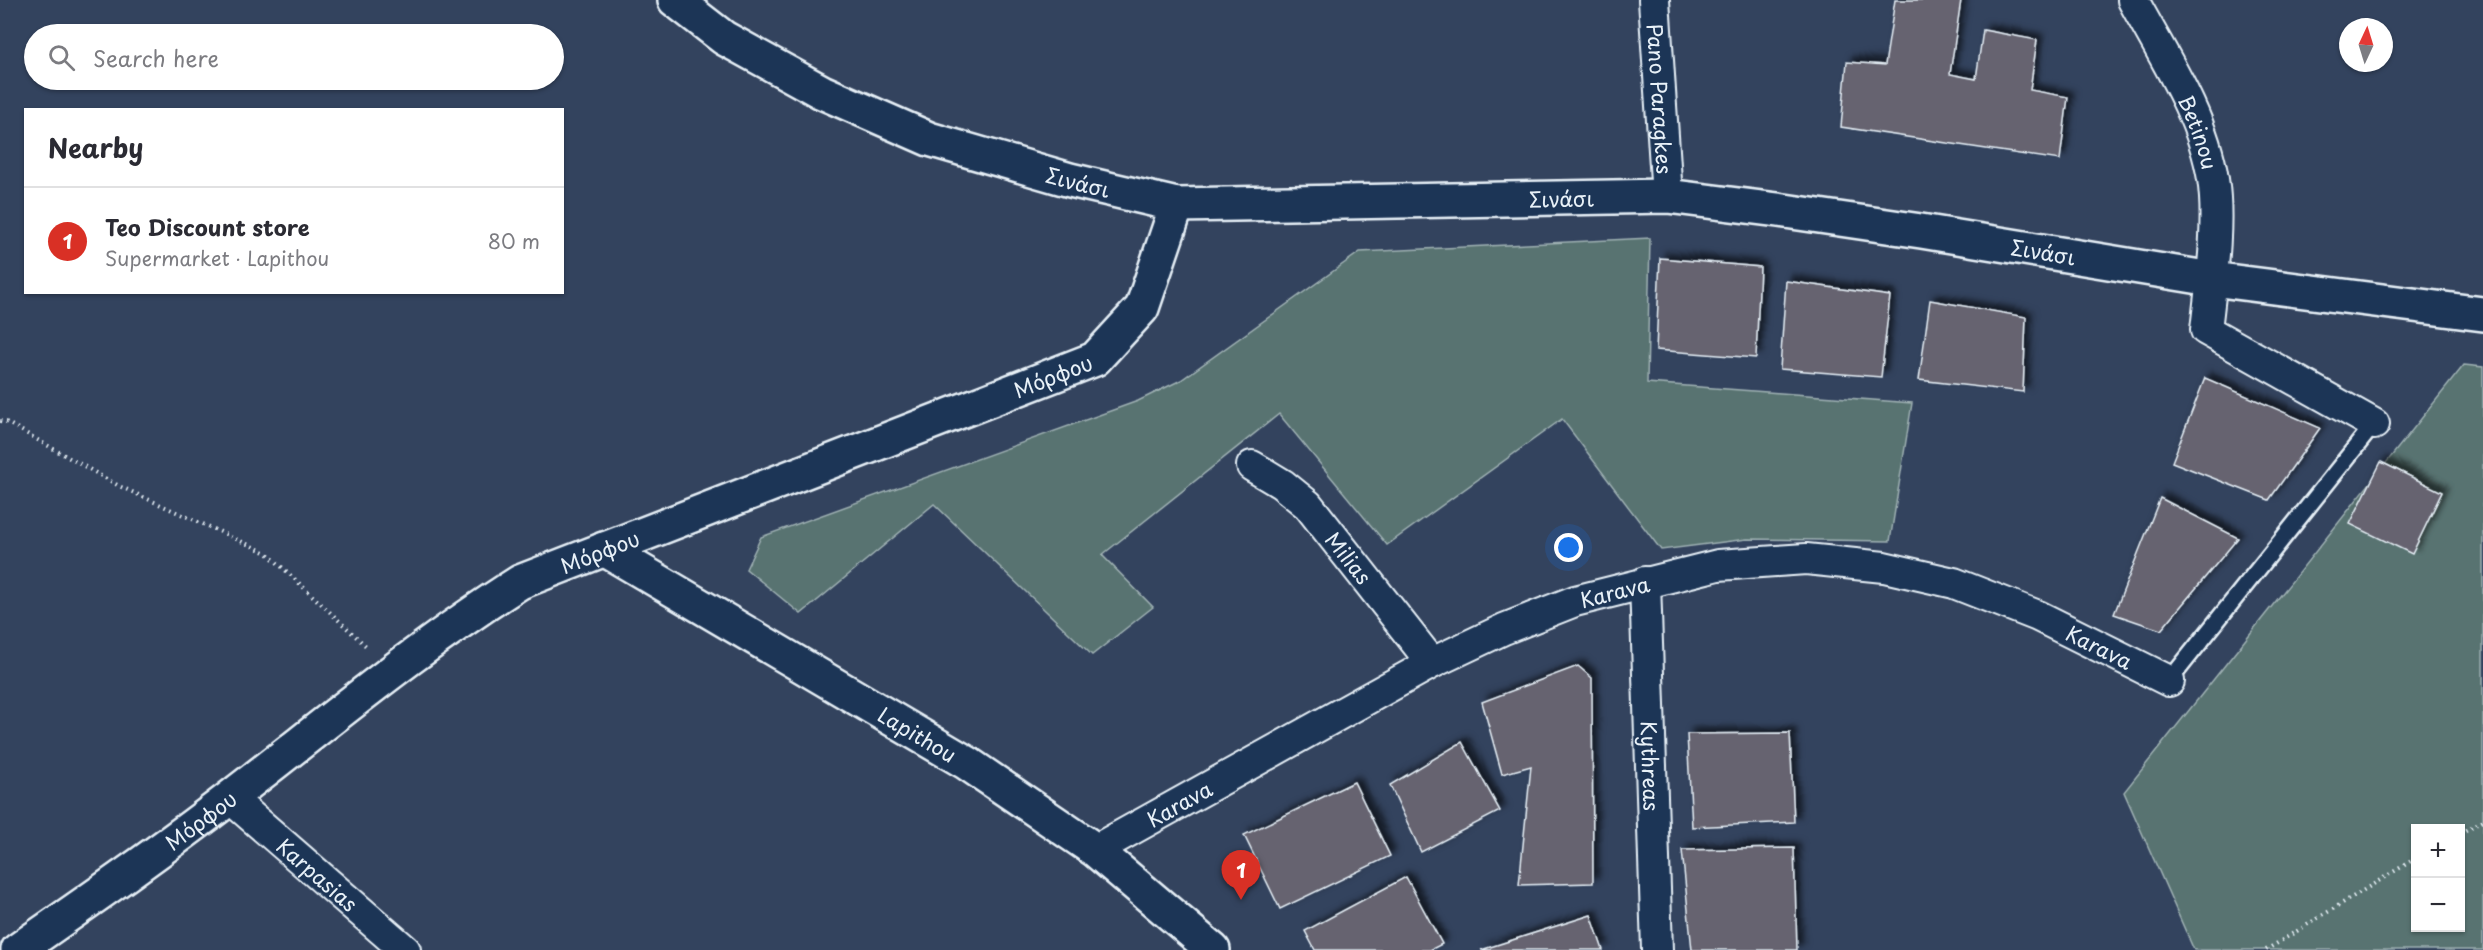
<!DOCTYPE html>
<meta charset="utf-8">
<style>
:root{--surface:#fff;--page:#f2f2f3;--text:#2b2b33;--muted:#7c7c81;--line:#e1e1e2;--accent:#d93025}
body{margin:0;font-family:"Playpen Sans",sans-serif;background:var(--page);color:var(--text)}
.controls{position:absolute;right:18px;bottom:18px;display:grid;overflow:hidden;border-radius:0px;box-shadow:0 2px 4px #0004}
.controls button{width:54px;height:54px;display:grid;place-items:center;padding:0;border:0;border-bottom:2px solid var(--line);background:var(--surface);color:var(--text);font:30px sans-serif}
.compass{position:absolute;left:2339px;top:18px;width:54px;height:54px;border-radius:50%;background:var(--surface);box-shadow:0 2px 4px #0004;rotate:4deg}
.you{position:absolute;left:1569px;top:548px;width:21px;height:21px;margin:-15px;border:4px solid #fff;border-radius:50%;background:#1a73e8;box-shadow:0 0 0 9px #1a73e833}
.badge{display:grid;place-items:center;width:39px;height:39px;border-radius:50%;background:var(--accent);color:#fff;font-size:20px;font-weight:700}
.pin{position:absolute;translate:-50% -50px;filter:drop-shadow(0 2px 3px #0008)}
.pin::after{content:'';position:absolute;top:32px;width:21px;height:18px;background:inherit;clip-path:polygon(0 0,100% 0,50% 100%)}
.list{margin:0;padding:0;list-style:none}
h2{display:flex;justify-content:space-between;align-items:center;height:78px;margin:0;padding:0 24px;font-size:26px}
h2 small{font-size:20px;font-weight:400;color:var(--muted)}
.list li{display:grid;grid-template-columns:39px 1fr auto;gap:18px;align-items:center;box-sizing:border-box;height:108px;padding:0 24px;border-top:2px solid var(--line)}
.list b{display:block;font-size:22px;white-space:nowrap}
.list p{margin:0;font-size:20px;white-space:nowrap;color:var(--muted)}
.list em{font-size:20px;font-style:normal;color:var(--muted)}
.icon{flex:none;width:33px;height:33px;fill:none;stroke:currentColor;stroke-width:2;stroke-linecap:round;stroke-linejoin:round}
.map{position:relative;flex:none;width:2483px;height:950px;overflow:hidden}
.search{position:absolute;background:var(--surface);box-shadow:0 2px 4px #0004;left:24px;top:24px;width:540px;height:66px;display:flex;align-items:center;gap:15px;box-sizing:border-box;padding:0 21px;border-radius:33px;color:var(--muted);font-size:22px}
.panel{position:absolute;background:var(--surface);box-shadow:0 2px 4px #0004;left:24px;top:108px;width:540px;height:186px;border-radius:0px}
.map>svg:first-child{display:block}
</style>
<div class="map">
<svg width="2483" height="950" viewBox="0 0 2483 950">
<defs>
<filter id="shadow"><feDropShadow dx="5.5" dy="-5.5" stdDeviation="3" flood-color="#0009"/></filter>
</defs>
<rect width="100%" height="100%" fill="#33435e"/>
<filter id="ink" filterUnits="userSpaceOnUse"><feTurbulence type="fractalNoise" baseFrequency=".0167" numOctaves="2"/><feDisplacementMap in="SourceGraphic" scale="12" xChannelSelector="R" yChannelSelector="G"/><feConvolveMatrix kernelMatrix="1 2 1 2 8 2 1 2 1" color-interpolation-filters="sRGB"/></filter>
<g filter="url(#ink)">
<path fill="#587371" stroke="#a0b2b4" stroke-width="1.5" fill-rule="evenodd" d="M1650,238L1647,383L1912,403L1890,541L1747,539L1661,550L1562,419L1387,545L1279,414L1102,555L1153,607L1092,655L934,504L801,614L746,569L761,537L1138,401L1181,380L1360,252Z
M2464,365L2483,367V950H2194L2124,792ZM2416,828H2460V928H2416Z"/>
<path fill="#666470" stroke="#e8f1f8" stroke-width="1.5" filter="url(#shadow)" d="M1895,0H1961L1950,74L1976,79L1983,30L2037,40L2030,90L2068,97L2060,160L1841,127L1847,62L1885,65Z
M1660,258L1760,267L1756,358L1656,350Z
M1786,281L1890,296L1881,377L1780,369Z
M1930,300L2026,317L2023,392L1919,380Z
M2205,378L2320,428L2269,500L2172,462Z
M2381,462L2442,492L2412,554L2350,524Z
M2160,498L2238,538L2161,630L2114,614Z
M1578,666L1592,678L1593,883L1519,885L1531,766L1502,774L1482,702Z
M1790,733L1794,822L1692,827L1687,734Z
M1462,742L1500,811L1421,852L1390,785Z
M1354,782L1390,856L1280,909L1244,835Z
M1794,848L1797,950H1692L1682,850Z
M1406,877L1442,944L1430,950H1315L1305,931Z
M1591,915L1603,950H1481Z"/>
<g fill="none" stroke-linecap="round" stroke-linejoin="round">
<defs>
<path id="lane" d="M2169,681L2374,424"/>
<g id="street">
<path id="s1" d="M1654,0L1667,196"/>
<path id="s2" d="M2133,0C2163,56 2203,115 2213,179C2220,223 2211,285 2206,330L2374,424"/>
<path id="s3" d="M1252,466L1282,484L1308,505L1432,663"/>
<path id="s4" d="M1645,582L1657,950"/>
<path id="s5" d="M230,798L405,950"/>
<path id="s6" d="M1095,850L1432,663L1504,629L1575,601L1718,565L1806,559L1884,567L1954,583L2038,616L2169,681"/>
</g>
<g id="secondary">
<path id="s7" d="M675,0L724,38L822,92L929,139L1070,180L1177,205L1667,196L1778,210L1921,231L2212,279L2483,314"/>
<path id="s8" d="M604,549L967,763L1095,850L1213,950"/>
<path id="s9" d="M18,950C90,900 162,850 232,796C327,723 419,646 520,582L1095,359L1142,308L1177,205"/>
</g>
</defs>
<use href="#lane" stroke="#e8f1f8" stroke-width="20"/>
<use href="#street" stroke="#e8f1f8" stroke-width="34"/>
<use href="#secondary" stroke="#e8f1f8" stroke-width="38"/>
<path stroke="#e8f1f8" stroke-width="4" stroke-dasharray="1.5 4.5" stroke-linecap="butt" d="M0,421L6,422L119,486L267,553L366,646
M2460,833L2483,821
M2266,950L2416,858"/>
<use href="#lane" stroke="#1d3557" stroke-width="15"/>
<use href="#street" stroke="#1d3557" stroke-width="30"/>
<use href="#secondary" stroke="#1d3557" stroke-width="33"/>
</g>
</g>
<g text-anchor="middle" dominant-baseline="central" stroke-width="5" stroke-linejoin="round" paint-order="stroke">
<g font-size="21" fill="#e8f1f8" stroke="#1d3557">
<text stroke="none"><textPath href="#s1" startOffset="99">Pano Paragkes</textPath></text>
<text stroke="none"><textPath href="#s2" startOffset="148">Betinou</textPath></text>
<text stroke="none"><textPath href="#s7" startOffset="446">Σινάσι</textPath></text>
<text stroke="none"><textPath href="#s7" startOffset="932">Σινάσι</textPath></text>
<text stroke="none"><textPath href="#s7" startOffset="1418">Σινάσι</textPath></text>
<text stroke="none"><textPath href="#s9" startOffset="1194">Μόρφου</textPath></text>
<text stroke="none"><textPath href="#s9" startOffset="708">Μόρφου</textPath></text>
<text stroke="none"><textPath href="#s3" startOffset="135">Milias</textPath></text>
<text stroke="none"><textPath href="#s6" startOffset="582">Karava</textPath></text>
<text stroke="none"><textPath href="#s6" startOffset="1086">Karava</textPath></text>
<text stroke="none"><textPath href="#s8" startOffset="364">Lapithou</textPath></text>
<text stroke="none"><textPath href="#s4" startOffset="184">Kythreas</textPath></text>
<text stroke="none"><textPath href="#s6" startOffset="96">Karava</textPath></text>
<text stroke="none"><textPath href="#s9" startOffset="224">Μόρφου</textPath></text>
<text stroke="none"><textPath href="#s5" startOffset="116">Karpasias</textPath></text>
</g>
</g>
</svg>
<div class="controls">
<button>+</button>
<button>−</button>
</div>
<svg class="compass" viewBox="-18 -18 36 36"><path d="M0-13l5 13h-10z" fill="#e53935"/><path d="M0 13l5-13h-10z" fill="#7c7c81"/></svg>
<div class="you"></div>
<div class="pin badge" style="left:1241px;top:900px">1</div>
<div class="search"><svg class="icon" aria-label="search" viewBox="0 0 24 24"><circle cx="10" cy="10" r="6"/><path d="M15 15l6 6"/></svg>Search here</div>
<section class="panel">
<h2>Nearby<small></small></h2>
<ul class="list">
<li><span class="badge">1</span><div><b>Teo Discount store</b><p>Supermarket · Lapithou</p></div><em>80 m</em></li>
</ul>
</section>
</div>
